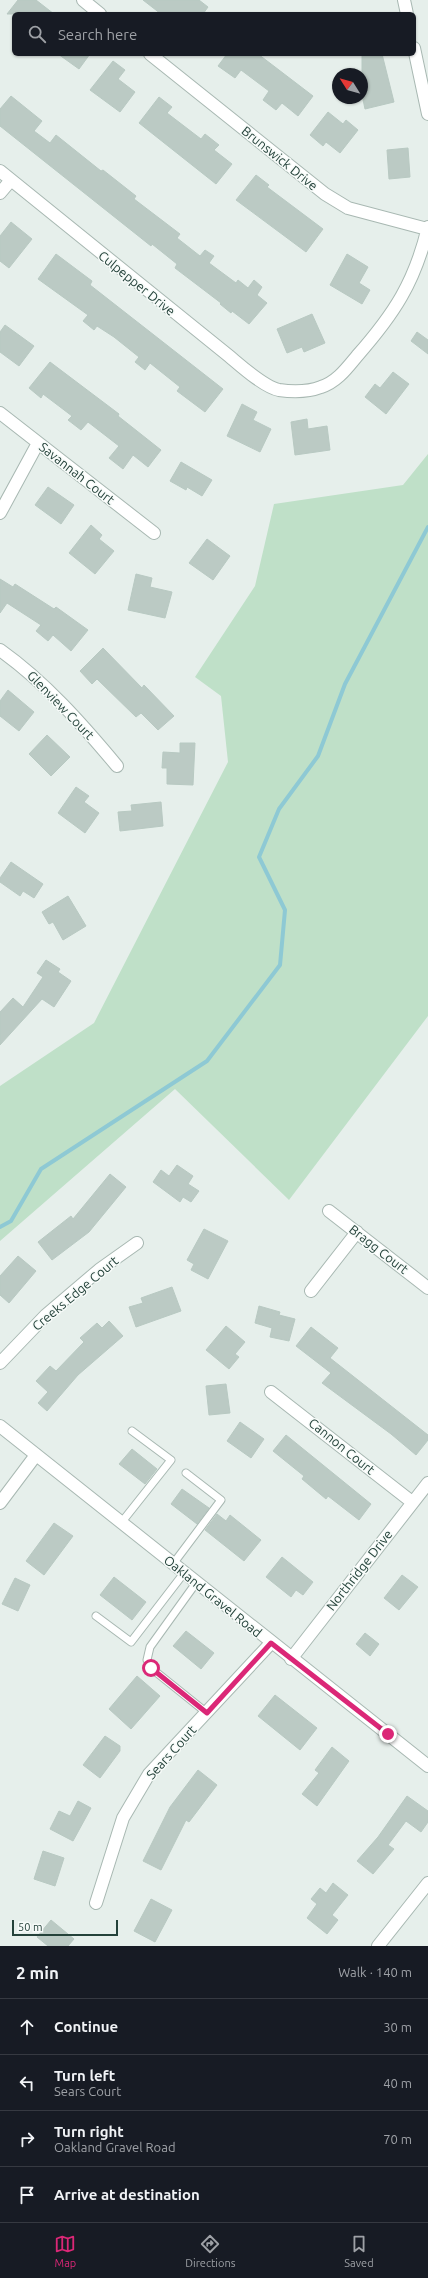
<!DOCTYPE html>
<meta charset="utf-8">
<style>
:root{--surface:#171b24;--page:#20242c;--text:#f1f3f6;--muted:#9ea1a6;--line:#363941;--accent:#db2777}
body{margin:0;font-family:Ubuntu,sans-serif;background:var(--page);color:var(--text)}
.compass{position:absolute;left:332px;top:68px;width:36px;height:36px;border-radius:50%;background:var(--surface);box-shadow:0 1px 3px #0004;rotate:307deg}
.scale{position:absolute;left:12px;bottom:10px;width:106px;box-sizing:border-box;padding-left:4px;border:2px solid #24423a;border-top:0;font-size:11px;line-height:14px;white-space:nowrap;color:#24423a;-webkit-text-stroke:3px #f7fbf9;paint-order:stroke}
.stop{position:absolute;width:12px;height:12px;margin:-9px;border:3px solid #db2777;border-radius:50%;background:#fff}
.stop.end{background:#db2777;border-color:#fff;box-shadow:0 1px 4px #0008}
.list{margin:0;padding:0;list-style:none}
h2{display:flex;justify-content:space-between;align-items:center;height:52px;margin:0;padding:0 16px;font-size:17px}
h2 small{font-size:13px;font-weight:400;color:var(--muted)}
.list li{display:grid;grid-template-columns:26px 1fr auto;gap:12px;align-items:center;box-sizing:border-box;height:56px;padding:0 16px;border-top:1px solid var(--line)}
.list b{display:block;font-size:15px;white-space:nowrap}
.list p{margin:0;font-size:13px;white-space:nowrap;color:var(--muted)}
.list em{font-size:13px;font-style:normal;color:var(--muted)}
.icon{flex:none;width:22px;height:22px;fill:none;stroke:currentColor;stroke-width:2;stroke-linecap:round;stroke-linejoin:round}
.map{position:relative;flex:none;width:428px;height:1946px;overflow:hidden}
.search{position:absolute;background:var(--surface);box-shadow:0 1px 3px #0004;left:12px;right:12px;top:12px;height:44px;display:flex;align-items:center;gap:10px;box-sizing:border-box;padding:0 14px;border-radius:6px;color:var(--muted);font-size:15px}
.sheet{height:276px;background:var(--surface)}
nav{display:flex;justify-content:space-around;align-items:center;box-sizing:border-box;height:56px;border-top:1px solid var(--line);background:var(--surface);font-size:11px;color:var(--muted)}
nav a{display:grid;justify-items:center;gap:2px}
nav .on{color:var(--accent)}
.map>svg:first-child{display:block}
</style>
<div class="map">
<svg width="428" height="1946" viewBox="0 0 428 1946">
<rect width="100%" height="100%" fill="#e6efeb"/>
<path fill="#bfe0c8" d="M428,454V1016L289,1200L175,1089L0,1241V1086L94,1023L228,762L221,696L195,677L255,586L274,504L403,485Z"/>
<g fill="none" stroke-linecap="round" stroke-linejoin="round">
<path stroke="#8ec9d4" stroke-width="4" d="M0,1227L11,1221L41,1169L207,1061L280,965L285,910L259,857L279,809L318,756L345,684L428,527"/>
</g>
<path fill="#bbcac4" stroke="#b8c9c2" d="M18,0H36L54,14H7Z
M143,0H199L208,7L203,14H161Z
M58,54H90L79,69Z
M227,54H258L313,96L298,116L282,103L276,110L263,100L269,91L241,70L235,78L218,66Z
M362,54H382L394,102L365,109L362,95Z
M113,61L125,70L118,79L135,92L120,112L90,90Z
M11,96L42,121L34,131L50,143L56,135L101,171L103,170L136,196L134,199L180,234L177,238L200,256L205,250L214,256L209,263L236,283L238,280L248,288L254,280L262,287L257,295L267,303L249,324L232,311L231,313L220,304L221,303L175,268L177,264L152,244L151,246L0,126V109Z
M159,97L172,107L167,113L201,139L205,134L219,145L214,150L232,164L216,184L139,123Z
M328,112L343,124L346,120L358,130L340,153L326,142L323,146L310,135Z
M408,148L410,177L389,179L387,150Z
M256,175L269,185L267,187L323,229L306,252L236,200Z
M11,222L32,239L9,268L0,261V236Z
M56,254L92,281L90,285L223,389L205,412L177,391L180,387L150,363L145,370L135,362L139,357L114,337L97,326L94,330L83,321L88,315L38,279Z
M347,254L368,267L359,283L370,290L362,304L330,285Z
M312,314L325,343L304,352L302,347L287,353L277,329Z
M5,325L34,346L19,366L0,352V332Z
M417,332L428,340V354L411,341Z
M50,362L119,414L118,416L161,450L148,467L133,455L123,469L109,458L119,446L88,422L81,430L68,420L72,416L43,394L41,398L29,388Z
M393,372L409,384L386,414L365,397L375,384L380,388Z
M242,404L257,412L253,420L271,429L260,452L227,436Z
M307,419L308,429L327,426L330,450L295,455L291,422Z
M181,462L212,480L202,496L187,487L186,490L170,481Z
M48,487L74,505L61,524L35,505Z
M91,525L102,535L99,539L114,551L95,574L69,553Z
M207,539L230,556L213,580L189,563Z
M136,574L152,578L150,587L172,592L165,618L128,610Z
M0,579L13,587L15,584L54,609L56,607L88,630L71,651L53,635L48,641L36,631L41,625L7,603L0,613Z
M103,648L142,688L144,685L174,716L158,730L141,713L136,717L97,679L92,684L80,671Z
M8,690L34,712L19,731L0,716V701Z
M47,735L70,757L51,776L29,754Z
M180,743H195L193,785L167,784V768H162L163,752L180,753Z
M76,787L89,796L84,802L99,813L85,833L58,813Z
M161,802L163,826L120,831L118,812L132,811L131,805Z
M11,862L43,884L34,898L23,891L20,896L0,882V878Z
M68,896L86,926L63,940L53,922L49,924L42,912Z
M46,960L60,969L58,972L71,981L54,1007L42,999L0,1045V1012L13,998L23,1007L43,977L37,973Z
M177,1165L193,1176L188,1184L199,1191L191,1202L183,1197L180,1202L153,1182L161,1170L169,1176Z
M110,1174L126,1187L89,1232L52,1260L38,1242L71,1216L73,1219Z
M204,1229L228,1241L208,1279L191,1270L194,1264L187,1260Z
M18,1256L36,1271L9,1303L0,1295V1276Z
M172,1287L181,1311L136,1327L129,1307L143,1303L141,1298Z
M259,1306L280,1312L279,1315L295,1319L289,1341L270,1337L272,1328L255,1323Z
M109,1321L123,1336L78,1375L47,1411L38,1403L48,1392L36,1381L50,1366L56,1371L84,1342L80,1338L97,1323L102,1328Z
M226,1326L245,1342L235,1354L239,1357L229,1369L206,1350Z
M311,1327L338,1348L330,1358L428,1435V1440L416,1455L391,1434L322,1383L331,1373L296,1346Z
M226,1384L230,1413L209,1415L206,1386Z
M240,1422L264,1439L251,1458L227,1441Z
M286,1435L371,1504L359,1520L328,1496L326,1499L302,1479L304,1476L273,1451Z
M132,1449L157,1469L145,1484L119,1464Z
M182,1489L209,1508L197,1524L171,1504Z
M217,1514L226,1521L230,1515L261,1540L244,1561L205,1530Z
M54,1523L73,1536L44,1575L26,1561Z
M282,1557L313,1582L303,1595L296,1590L291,1597L266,1577Z
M402,1575L418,1587L399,1610L384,1598Z
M114,1577L146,1602L132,1620L100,1595Z
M15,1578L30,1585L18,1611L2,1604Z
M186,1631L214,1653L201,1669L173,1646Z
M365,1633L379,1644L370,1656L356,1644Z
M137,1676L160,1696L131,1729L109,1709Z
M275,1695L317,1728L300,1750L258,1716Z
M105,1736L120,1746V1751L100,1778L83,1765Z
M332,1747L349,1761L317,1806L302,1794L319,1773L315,1770Z
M198,1770L217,1785L189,1822L186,1820L161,1870L143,1861L170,1807Z
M407,1796L428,1811V1822L421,1832L406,1821L388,1845L394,1849L373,1874L357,1861L378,1837Z
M78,1801L91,1808L73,1841L50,1829L59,1811L70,1816Z
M43,1851L64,1858L55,1886L34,1879Z
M333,1883L348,1895L332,1915L338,1920L327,1934L307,1918L317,1904L311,1899L320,1888L326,1893Z
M151,1899L172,1910L155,1942L134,1931Z
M51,1920L74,1939L68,1946H48L37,1937Z"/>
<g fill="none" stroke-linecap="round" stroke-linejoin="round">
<defs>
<path id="service" d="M121,1523L171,1460L132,1431
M173,1564L221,1500L186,1473
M196,1583L150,1647L147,1660L151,1668L207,1713
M96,1616L131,1642L184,1573"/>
<path id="minor" d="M83,0L100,14
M404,0L407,14
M414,48L428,114
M150,54L325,194L348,208L427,229
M0,171L229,356C241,366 264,387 279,390C293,392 308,392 321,387C337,382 347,368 357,356C394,314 415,282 428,227
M0,193L11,180
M0,413L154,533
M0,513L38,443
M0,650C45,682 82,724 117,766
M329,1211L428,1288
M311,1291L357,1232
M0,1363L46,1315L99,1270L137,1243
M271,1392L412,1502
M0,1503L36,1455
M291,1659L428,1483
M96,1903L123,1818L149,1774L271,1643
M378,1946L428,1883"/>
<path id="tertiary" d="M0,1426L428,1766"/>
</defs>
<use href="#service" stroke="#a8b8b2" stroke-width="9"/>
<use href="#minor" stroke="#a8b8b2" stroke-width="14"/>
<use href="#tertiary" stroke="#a8b8b2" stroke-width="14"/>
<use href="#service" stroke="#fff" stroke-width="7"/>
<use href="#minor" stroke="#fff" stroke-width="12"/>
<use href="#tertiary" stroke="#fff" stroke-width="12"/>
</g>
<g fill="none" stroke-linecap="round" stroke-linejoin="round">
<path stroke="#db2777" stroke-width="5" d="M151,1668L207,1713L271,1643L388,1734"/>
</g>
<g text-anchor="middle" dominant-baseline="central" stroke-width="3" stroke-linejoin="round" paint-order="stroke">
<g font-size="13" fill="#24423a" stroke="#f7fbf9">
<text transform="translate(280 158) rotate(39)">Brunswick Drive</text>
<text transform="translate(137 283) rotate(39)">Culpepper Drive</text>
<text transform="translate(77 473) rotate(38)">Savannah Court</text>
<text transform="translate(61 705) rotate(46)">Glenview Court</text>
<text transform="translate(379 1249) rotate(38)">Bragg Court</text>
<text transform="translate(75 1293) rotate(-40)">Creeks Edge Court</text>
<text transform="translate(342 1446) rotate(39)">Cannon Court</text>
<text transform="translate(359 1570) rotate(-52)">Northridge Drive</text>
<text transform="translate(213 1596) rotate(39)">Oakland Gravel Road</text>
<text transform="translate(171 1752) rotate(-48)">Sears Court</text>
</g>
</g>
</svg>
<svg class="compass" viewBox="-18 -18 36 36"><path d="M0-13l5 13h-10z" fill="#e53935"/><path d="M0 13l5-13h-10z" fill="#9ea1a6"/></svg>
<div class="scale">50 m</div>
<div class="stop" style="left:151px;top:1668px"></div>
<div class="stop end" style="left:388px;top:1734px"></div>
<div class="search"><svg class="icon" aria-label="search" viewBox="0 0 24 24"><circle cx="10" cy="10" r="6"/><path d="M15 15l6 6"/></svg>Search here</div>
</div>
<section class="sheet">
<h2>2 min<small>Walk · 140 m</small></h2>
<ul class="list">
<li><svg class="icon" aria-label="ahead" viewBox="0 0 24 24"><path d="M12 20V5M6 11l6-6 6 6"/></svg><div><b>Continue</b></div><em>30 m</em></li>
<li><svg class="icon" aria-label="left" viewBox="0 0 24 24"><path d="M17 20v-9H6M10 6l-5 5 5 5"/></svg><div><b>Turn left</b><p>Sears Court</p></div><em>40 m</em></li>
<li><svg class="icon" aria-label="right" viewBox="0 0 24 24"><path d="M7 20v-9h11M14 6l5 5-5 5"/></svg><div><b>Turn right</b><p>Oakland Gravel Road</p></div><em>70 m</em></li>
<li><svg class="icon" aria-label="arrive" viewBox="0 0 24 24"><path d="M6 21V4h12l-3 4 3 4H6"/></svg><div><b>Arrive at destination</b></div></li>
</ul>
</section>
<nav>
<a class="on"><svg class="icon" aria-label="map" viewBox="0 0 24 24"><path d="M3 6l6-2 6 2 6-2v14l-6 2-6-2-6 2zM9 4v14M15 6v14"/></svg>Map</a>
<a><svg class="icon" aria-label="directions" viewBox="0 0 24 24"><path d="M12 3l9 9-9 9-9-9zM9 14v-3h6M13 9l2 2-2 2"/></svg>Directions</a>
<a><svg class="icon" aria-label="saved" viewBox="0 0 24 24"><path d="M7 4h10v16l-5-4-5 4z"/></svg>Saved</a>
</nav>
